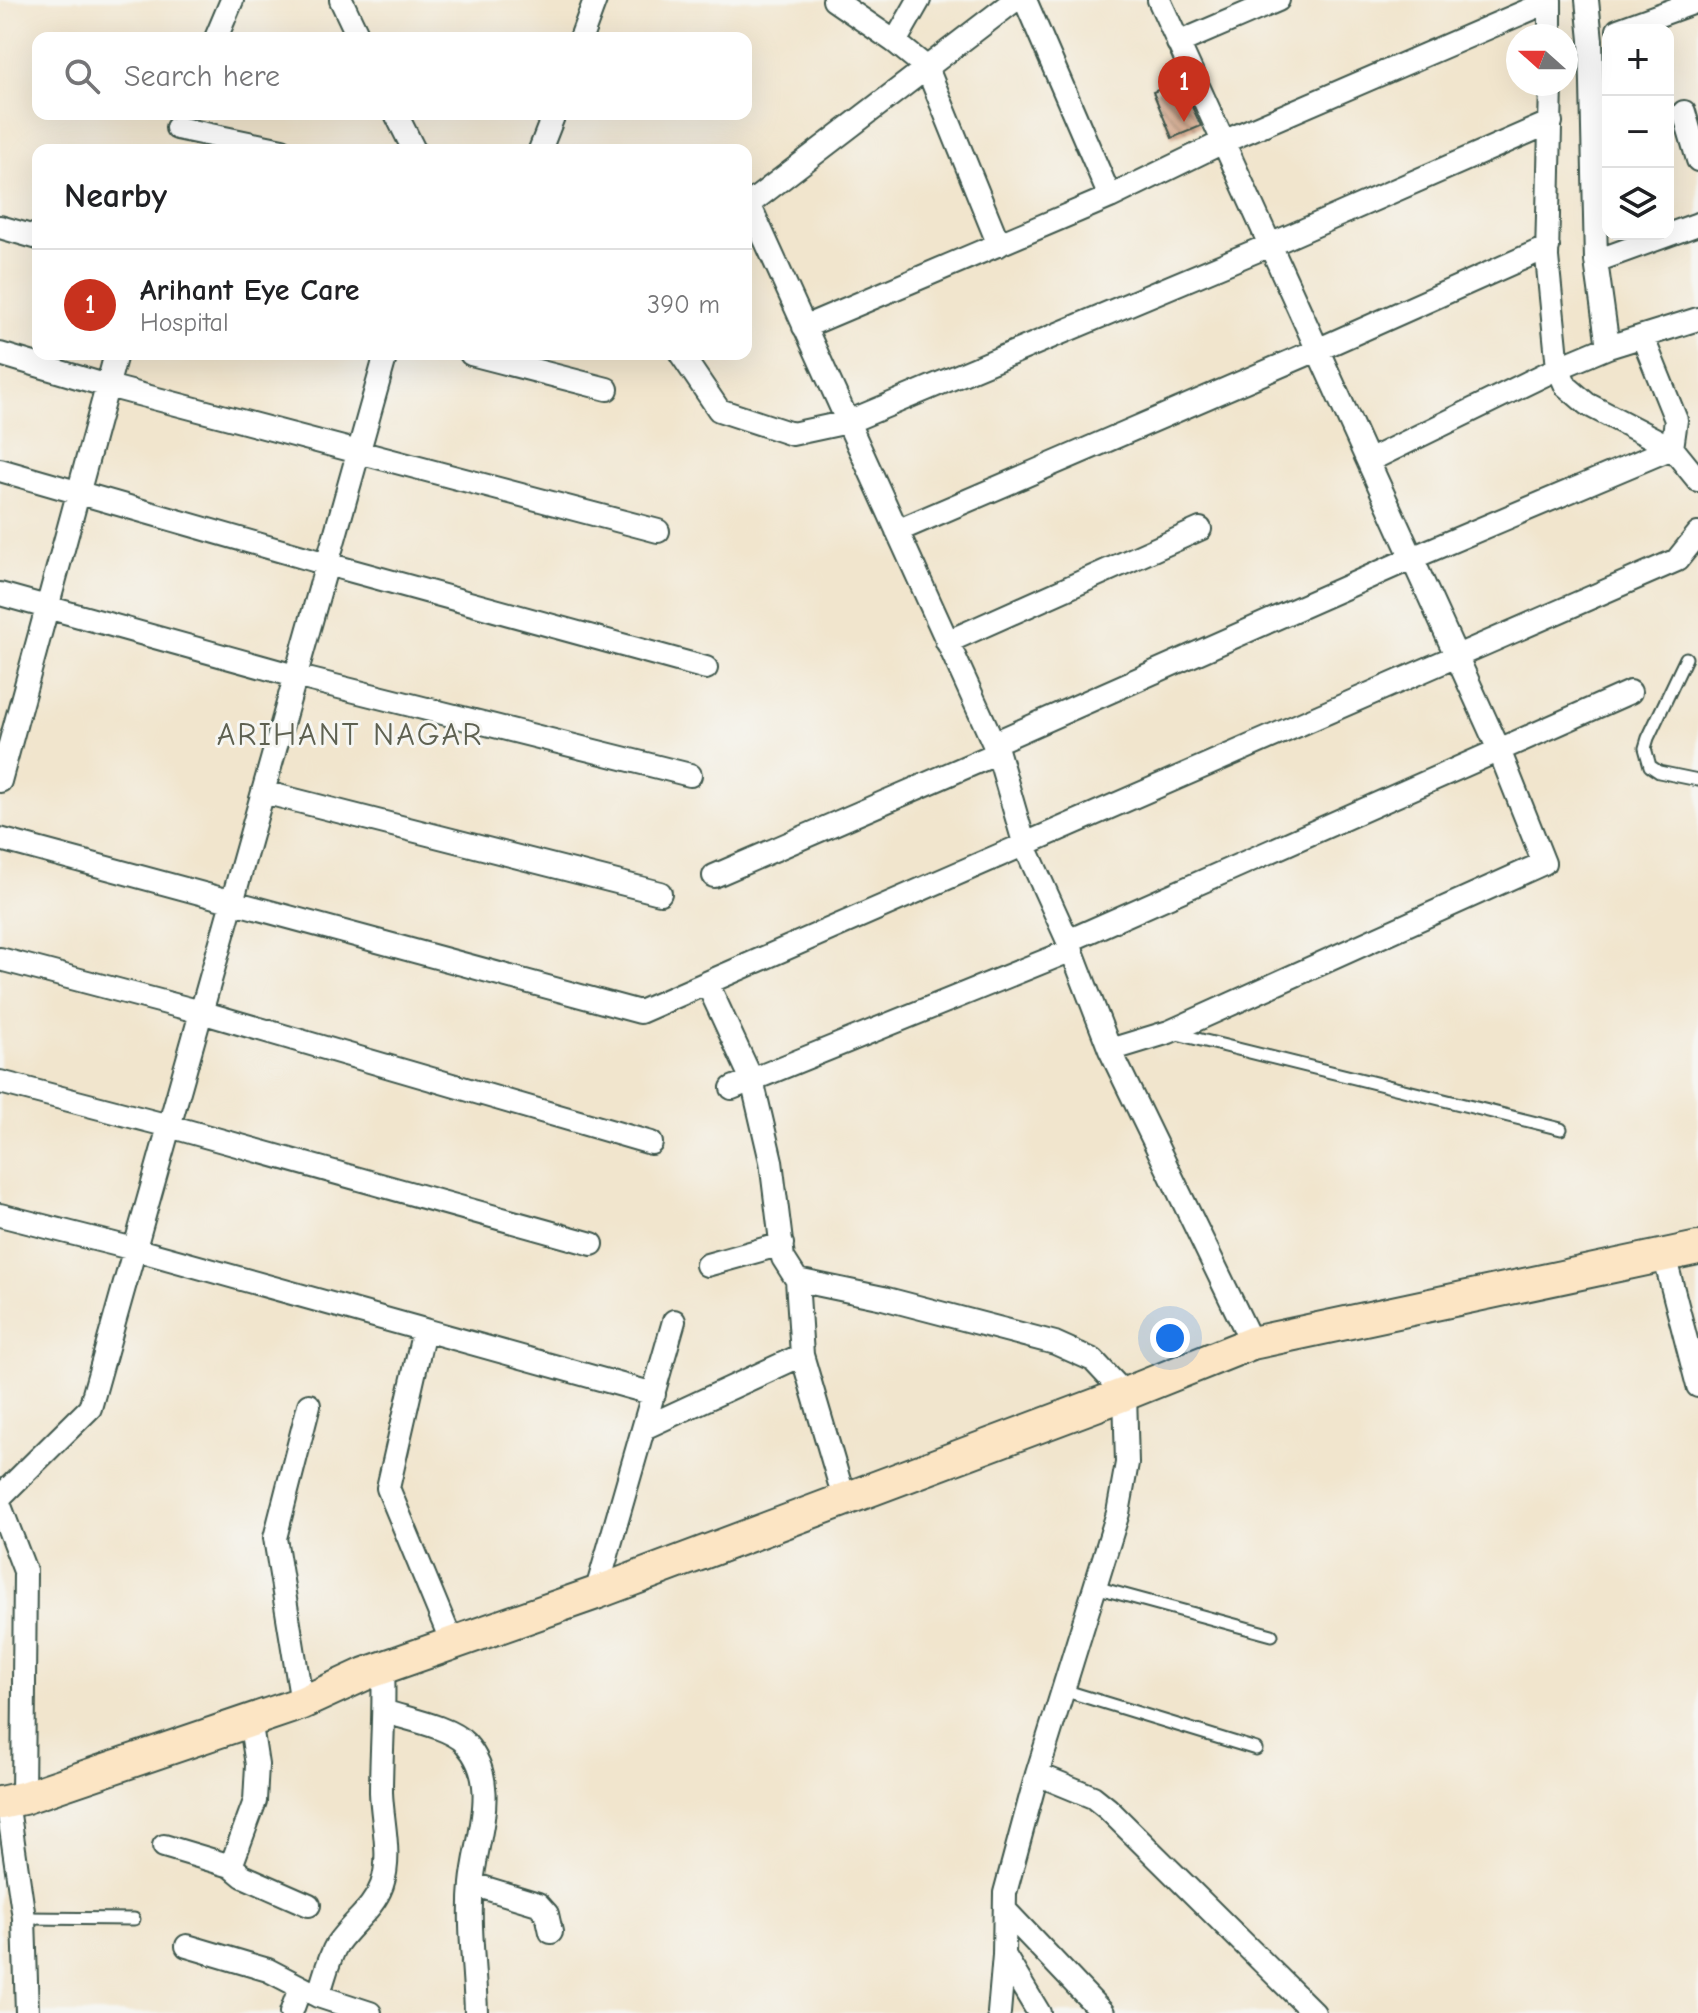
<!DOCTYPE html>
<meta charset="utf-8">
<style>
:root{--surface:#fff;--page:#f6f6f6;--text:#202124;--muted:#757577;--line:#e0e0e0;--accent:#c8321e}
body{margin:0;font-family:"Comic Neue",sans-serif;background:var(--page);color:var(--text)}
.controls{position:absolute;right:24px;top:24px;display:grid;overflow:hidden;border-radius:16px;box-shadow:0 8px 32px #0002}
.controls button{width:72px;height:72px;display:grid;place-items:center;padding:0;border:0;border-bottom:2px solid var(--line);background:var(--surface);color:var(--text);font:40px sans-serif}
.compass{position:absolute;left:1506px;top:24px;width:72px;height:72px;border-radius:50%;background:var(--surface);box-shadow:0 8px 32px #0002;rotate:291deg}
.you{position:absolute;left:1170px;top:1338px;width:28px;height:28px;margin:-20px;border:6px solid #fff;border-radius:50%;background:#1a73e8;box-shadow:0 0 0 12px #1a73e833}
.badge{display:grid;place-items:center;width:52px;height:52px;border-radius:50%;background:var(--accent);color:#fff;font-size:26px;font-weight:700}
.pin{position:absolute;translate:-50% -66px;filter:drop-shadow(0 2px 4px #0008)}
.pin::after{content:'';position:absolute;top:42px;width:28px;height:24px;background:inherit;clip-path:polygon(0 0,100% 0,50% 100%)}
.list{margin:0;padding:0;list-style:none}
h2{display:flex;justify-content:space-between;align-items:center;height:104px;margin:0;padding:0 32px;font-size:34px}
h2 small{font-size:26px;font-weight:400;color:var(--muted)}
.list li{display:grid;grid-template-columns:52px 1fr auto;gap:24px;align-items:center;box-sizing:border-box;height:112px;padding:0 32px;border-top:2px solid var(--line)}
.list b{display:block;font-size:30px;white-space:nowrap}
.list p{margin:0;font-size:26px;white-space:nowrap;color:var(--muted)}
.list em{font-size:26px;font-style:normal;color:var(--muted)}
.icon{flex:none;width:44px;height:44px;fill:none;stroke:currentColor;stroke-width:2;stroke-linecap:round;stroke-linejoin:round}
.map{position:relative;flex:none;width:1698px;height:2013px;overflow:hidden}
.search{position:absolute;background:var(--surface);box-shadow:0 8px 32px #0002;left:32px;top:32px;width:720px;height:88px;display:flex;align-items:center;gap:20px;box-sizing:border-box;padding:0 28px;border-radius:16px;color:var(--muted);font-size:30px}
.panel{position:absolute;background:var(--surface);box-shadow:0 8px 32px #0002;left:32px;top:144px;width:720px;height:216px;border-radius:16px}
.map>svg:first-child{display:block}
</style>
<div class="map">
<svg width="1698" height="2013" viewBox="0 0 1698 2013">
<defs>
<pattern id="building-back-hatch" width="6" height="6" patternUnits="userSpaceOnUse" patternTransform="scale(2)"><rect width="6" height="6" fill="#d2a487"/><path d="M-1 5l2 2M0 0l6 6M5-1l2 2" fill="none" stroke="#aa876f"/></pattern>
</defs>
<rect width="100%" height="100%" fill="#f6f6f2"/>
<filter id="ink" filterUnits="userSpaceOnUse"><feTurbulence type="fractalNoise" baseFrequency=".0125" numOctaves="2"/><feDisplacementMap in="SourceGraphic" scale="16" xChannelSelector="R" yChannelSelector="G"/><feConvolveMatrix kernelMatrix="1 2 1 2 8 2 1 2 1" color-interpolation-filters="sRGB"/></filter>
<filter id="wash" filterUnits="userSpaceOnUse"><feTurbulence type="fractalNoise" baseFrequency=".006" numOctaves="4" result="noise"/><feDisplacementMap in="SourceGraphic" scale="32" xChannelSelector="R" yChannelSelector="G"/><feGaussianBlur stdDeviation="1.8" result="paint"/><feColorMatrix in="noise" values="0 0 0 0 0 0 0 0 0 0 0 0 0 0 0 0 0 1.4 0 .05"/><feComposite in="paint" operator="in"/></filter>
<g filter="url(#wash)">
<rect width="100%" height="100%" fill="#f1e5cd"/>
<g id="blocks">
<path fill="url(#building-back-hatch)" d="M1180,81L1201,126L1172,138L1153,92Z"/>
</g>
</g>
<g filter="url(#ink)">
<use href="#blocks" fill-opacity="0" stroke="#3e564b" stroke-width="2"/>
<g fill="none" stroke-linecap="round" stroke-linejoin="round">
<defs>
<path id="lane" d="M1686,658L1648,738L1645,748L1650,766L1659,772L1698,780
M1173,1033L1561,1129
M1095,1587L1272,1635
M1063,1690L1256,1749
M24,1918L134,1919"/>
<path id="street" d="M341,0L359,38
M834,0L895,42L927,68L999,245
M1015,0L749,204L998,753L1025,846L1068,941L1110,1050L1252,1343
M1025,0L1110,197
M1550,0V36
M1587,0L1591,40L1596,261L1608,347
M1618,30L1698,1
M216,38L232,0
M581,38L595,0
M895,42L919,0
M1178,43L1278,0
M1551,84L1547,257L1558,368L1566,386L1587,404L1672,448L1698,480
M1684,112L1698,160
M396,114L414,150
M177,128L282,150
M540,150L554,114
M0,227L38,238
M1596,261L1698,224
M804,327L1110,197L1223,142L1550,1
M0,354L108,386L658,531
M471,354L607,389
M681,354L719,410L792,434L848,422L1270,245L1551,122
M1368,461L1558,368L1608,347L1698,319
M0,470L327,564L706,668
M897,531L1317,350L1548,247
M0,594L295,676L690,775
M947,642L1200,529
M994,743L1412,558L1672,448L1676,420L1643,338
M0,781L116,354
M263,792L660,893
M0,839L640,1012L1677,560L1698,534
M714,876L998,753
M1068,941L1630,692
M0,959L201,1012L651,1143
M707,983L752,1080L771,1161L783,1258L797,1280L802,1355L844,1498
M1110,1050L1169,1032L1544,863L1499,750L1159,0
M0,1082L169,1126L592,1244
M732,1088L1072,950
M0,1215L134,1249L654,1394
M1664,1255L1698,1386
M707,1265L782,1244
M797,1280L883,1298L1055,1343L1093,1360L1125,1394L1127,1463L1118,1513L1037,1774L1005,1893L1004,1955L999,2013
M424,1330L388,1488L453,1645
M644,1428L802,1355
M0,1497L90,1408L386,354
M0,1506L25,1571L23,1798
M596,1593L674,1321
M302,1703L275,1538L309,1405
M386,1712C407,1719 450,1727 465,1743C502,1783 476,1837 472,1884C468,1926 475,1971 476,2013
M1037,1774L1093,1797L1108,1809L1314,2013
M7,1801L24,1918L27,2013
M164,1846L231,1866L243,1876L309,1905
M231,1866L255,1801L257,1765L250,1719
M472,1884L538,1904L547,1914L551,1932
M1005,1910L1103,2013
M187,1946L268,1970L318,1996L370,2013
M1004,1955L1039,2013
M318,1996C324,1979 328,1959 337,1944C351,1923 373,1910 382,1885C392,1856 382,1822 381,1792C381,1751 385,1710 383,1668
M291,2013L300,1988"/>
<path id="secondary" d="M0,1803L23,1798L302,1703L365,1674L596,1593L1125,1394L1252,1343L1698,1248"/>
</defs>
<use href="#lane" stroke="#3e564b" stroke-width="15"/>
<use href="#street" stroke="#3e564b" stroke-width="26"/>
<use href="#secondary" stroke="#3e564b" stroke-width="36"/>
<use href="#lane" stroke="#fff" stroke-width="11"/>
<use href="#street" stroke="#fff" stroke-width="22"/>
<use href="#secondary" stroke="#fce5c4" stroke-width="32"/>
</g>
</g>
<g text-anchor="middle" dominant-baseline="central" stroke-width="6" stroke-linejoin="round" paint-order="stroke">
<g font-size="32" letter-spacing="2" fill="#5e6151" stroke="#f6f6f2">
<text x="350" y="734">ARIHANT NAGAR</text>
</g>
</g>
</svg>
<div class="controls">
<button>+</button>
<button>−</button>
<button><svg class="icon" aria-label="layers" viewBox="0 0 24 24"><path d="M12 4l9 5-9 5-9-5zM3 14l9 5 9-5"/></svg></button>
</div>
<svg class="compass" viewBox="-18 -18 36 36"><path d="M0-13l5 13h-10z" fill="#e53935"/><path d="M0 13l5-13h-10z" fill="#757577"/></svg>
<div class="you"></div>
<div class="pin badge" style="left:1184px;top:122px">1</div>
<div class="search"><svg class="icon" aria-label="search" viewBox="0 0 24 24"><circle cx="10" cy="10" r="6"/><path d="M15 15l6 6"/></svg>Search here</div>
<section class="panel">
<h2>Nearby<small></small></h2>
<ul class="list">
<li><span class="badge">1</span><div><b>Arihant Eye Care</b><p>Hospital</p></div><em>390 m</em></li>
</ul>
</section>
</div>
